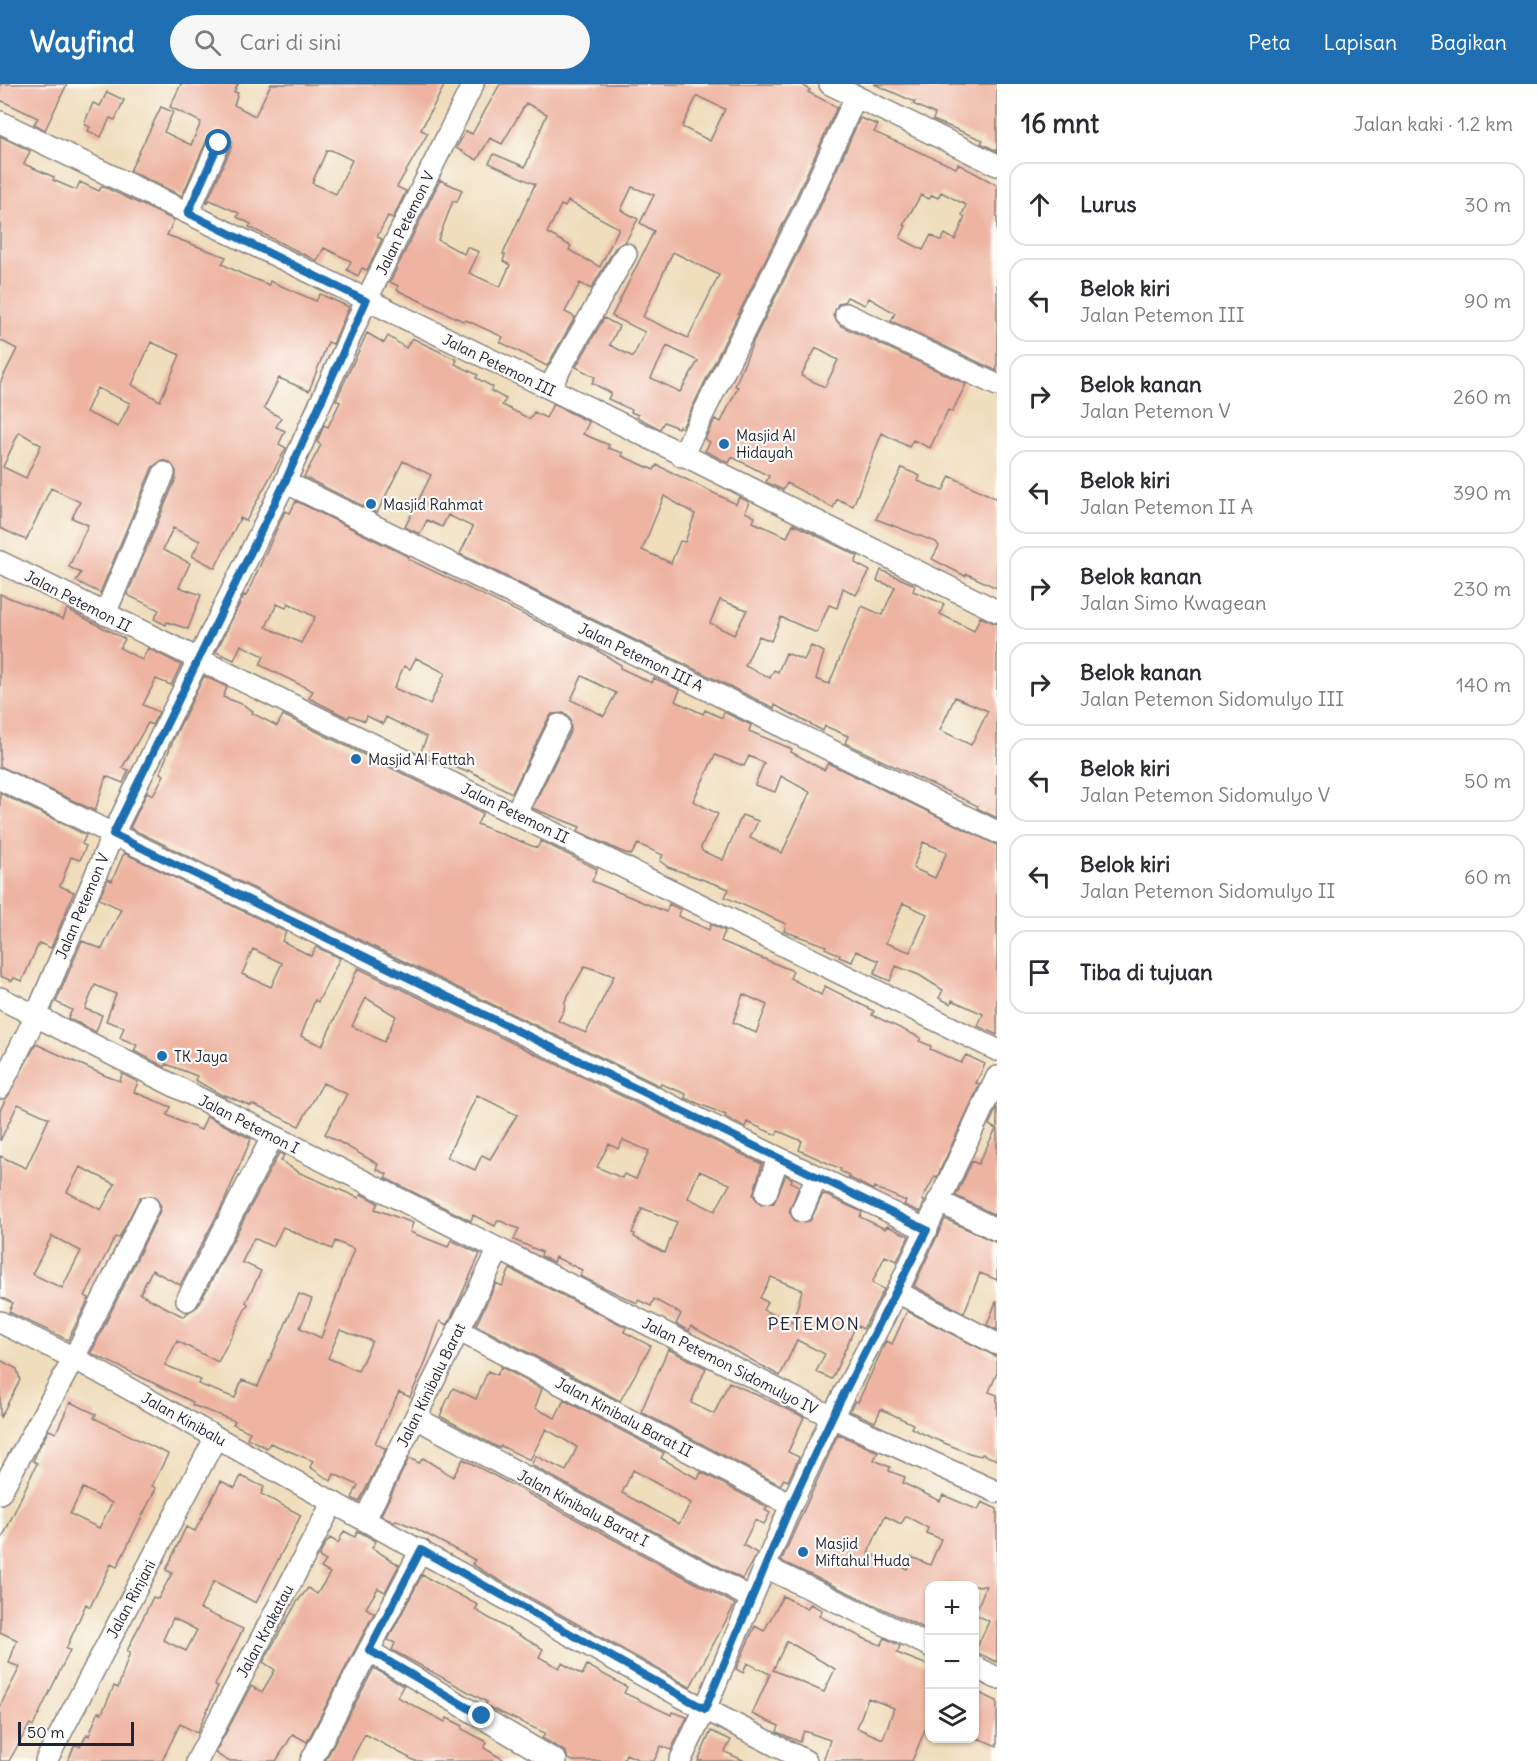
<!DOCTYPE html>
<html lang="id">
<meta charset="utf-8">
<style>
:root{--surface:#fff;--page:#f7f7f7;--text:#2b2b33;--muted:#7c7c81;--line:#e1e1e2;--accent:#1f6fb2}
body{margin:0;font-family:Delius,sans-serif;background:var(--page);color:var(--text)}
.controls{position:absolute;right:18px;bottom:18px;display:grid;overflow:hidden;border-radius:12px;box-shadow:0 2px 4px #0004}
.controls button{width:54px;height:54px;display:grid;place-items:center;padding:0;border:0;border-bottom:2px solid var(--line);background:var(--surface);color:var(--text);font:30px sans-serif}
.scale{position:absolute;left:18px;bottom:15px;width:116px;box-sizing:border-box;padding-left:6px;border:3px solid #22223b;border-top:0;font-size:16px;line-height:21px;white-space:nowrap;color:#22223b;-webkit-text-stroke:4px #fdfcf7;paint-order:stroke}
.stop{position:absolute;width:18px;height:18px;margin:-14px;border:4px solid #1f6fb2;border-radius:50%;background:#fff}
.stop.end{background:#1f6fb2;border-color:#fff;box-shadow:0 2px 6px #0008}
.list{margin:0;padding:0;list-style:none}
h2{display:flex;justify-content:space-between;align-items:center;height:78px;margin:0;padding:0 24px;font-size:26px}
h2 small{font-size:20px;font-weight:400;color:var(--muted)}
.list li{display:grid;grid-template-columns:39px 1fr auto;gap:18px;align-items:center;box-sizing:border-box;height:84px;margin:0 12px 12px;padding:0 12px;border:2px solid var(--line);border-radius:18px}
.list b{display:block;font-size:22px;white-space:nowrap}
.list p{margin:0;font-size:20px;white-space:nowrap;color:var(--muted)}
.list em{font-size:20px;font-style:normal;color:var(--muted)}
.icon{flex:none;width:33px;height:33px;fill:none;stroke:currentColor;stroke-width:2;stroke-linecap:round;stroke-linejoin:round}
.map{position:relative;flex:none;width:997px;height:1677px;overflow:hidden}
header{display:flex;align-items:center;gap:36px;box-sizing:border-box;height:84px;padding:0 30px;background:var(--accent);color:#fff}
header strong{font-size:28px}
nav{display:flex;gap:33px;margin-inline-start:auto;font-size:21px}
.search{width:420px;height:54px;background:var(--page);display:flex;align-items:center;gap:15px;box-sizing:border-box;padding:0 21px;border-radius:33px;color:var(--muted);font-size:22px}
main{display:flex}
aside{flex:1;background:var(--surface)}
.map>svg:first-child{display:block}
</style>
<header>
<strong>Wayfind</strong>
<div class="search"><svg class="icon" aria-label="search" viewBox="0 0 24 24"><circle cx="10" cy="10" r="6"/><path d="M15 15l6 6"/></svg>Cari di sini</div>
<nav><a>Peta</a><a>Lapisan</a><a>Bagikan</a></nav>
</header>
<main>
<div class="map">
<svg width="997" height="1677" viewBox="0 0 997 1677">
<rect width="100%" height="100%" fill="#fdfcf7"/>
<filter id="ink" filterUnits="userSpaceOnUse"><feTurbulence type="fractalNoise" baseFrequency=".0167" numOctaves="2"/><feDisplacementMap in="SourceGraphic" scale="12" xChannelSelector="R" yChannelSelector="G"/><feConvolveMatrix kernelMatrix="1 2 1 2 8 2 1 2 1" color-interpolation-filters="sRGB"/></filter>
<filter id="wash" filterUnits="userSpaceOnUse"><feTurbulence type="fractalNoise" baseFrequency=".008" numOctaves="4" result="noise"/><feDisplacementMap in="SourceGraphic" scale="24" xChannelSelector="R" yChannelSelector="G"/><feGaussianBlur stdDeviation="1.35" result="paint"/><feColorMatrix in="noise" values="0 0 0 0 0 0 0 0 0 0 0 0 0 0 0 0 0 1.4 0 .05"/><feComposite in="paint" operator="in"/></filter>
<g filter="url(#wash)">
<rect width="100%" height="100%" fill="#efddbc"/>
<g id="blocks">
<path fill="#eeb4a1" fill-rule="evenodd" d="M0,0H67L45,46L34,40L38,34L0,16Z
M181,0H238L234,8L238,9L234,21L255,32L271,0H445L421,46L428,49L397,103L406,107L393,134L388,132L377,153L382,155L367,186L362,184L358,192L347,186L351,177L324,164L317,177L249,143L251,140L237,133L239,129L210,116L206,120L231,64L232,57L225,48L217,46L208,53L182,112L130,87L161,23L173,28L164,48L191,61L201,38L170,23ZM327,66H331L352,76L336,110L312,99Z
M500,0H801L810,6L808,8L837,23L792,122L682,344L679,342L678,344L664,338L660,345L637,333L638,331L631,328L632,326L608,315L611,309L592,299L595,293L576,283L604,234L619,242L610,261L633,273L645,248L612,232L654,147L640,139L654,111L632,103L621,126L638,135L626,157L615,164L591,205L580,199L565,228L575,233L547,282L500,258L503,253L466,236L465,238L397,206L398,202L390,198L440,96L462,106L457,118L453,117L438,156L464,170L467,163L479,168L469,189L500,203L510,181L503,177L505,171L503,170L535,100L489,79L494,70L525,83L547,30L526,19L502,60L490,54L477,76L456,64L466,47L472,50ZM697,12L725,25L710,57L682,43ZM568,117L619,144L600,183L569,166L571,162L547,149L561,121L565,123ZM673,168L719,191L688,254L643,233ZM667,262L698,277L680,308L651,294Z
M874,0H997V67L981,59L983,56L933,36L935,30L913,20L915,18Z
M107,8L124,16L115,36L110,34L101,53L88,47L90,43L84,40L93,19L100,22Z
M860,34L878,41L874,48L956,84L958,80L997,101V287L891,237L895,229L869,214L865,221L847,213L845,217L838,220L833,232L841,242L966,300L952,328L948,326L930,364L913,356L909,363L882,349L853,422L837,415L833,424L787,399L783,406L766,398L769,392L732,373L729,379L705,367L710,358L705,355L715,335L721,338L738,303L735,302L754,256L816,132ZM941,108L966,121L962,131L965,133L955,156L945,150L941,157L931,151L923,166L900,154L906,142L903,141L921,111L929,115L932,111L938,114ZM816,264L838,276L825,303L801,292Z
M0,52L30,67L24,80L54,93L53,96L76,106L80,98L99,107L102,102L174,136L167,151L226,173L222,180L242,190L269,201L270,197L316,217L320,210L349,223L333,260L328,258L309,307L279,294L264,324L281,334L276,343L285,347L279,360L286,364L246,437L240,434L215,484L192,472L200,457L173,444L163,466L190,479L179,503L201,511L188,545L167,538L166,541L154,535L159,526L127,511L176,394V387L169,378L162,376L152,384L100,509L76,497L81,489L69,483L88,441L72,434L80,418L51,404L26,456L0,444V299L17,265L0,256ZM151,258L180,271L160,317L132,301ZM97,304L130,319L118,343L86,328ZM19,348L41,361L26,394L3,383Z
M367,249L384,259L388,252L406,264L412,254L457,276L455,280L478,291L476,294L493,303L491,307L506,315L502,321L530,335L534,328L546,334L553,320L589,338L583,350L609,361L608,364L623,369L622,372L654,386L657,381L736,420L739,413L749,418L745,428L755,433L753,438L787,453L793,440L858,472L855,479L870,487L856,511L843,504L837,524L829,521L817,549L781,533L771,557L759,552L745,582L770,594L774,586L778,588L786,569L804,576L811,562L824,568L816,595L829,600L862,522L882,531L895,503L877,497L881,486L915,501L913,507L944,520L940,530L974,547L980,533L997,540V734L977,724L978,722L845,659L848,652L825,642L823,647L775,621L774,624L460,470L473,443L448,431L442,443L427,436L420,450L405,443L431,391L403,377L377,429L304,393L321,361L317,358L324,341L328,343L340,318L336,316ZM664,412L695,430L685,458L680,457L671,479L642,466ZM720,516L747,526L734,551L710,539ZM955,613L988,627L971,661L940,646Z
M902,384L920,392L918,397L943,407L950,392L997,415V504L967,490L965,492L932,475L939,462L936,458L876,435Z
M296,417L409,473L408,475L595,565L621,581L620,584L652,599L654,594L680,606L675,617L703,630L705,626L722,634L724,628L751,641L749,647L792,665L791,668L824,686L828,679L997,761V951L978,942L983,930L952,916L951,920L939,914L943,906L919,891L896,882L890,897L874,890L879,877L856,867L852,878L839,873L840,871L825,864L826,862L784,847L786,840L725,813L729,805L668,783L660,777L663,771L638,760L631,771L618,766L578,747L580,743L532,724L571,646L570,634L564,629L552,630L548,635L512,709L468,686L467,688L420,669L427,653L398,639L386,633L383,640L367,632L365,637L350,631L348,634L309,614L313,607L260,581L264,572L241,561L234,576L216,568L244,511L246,512L285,427L290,429ZM288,519L315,533L301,559L266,543L277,520L286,524ZM416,574L445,589L430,620L394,604L404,582L410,585ZM582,592L616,609L604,632L571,616ZM715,671L744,682L749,672L764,679L755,701L775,708L781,692L810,708L782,769L750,754L758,737L742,731L723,776L702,767L701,763L718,730L693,717ZM923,758L947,768L935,794L913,784ZM903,819L927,830L910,868L886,859Z
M0,510L63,535L67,525L125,555L120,564L142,576L148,564L181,581L171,601L156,595L143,621L159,628L152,641L148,639L122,684L129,686L123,699L106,692L95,727L0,682Z
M204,592L227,603L223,613L242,620L253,627L252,629L277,642L283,631L483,729L477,740L537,764L541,757L597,785L592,797L666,828L669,820L681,826L678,832L709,846L711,840L725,847L721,857L793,887L790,894L821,911L825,902L874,927L872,931L921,954L919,957L931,962L930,965L961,979L966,971L985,980L976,999L980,1000L937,1093L935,1092L922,1116L925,1117L920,1128L904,1121L906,1117L874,1103L873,1106L848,1093L849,1091L840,1087L841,1085L799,1066L802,1057L778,1047L776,1051L747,1038L745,1043L725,1033L726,1031L685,1014L686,1010L661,1000L660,1002L130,744L147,708L153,711L164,691L160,689L174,654ZM585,882L614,892L586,949L558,937L564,926L565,917ZM743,910L767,921L756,949L733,938Z
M0,709L86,751L82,760L86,762L80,776L71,773L60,802L74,808L51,864L39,859L22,897L14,894L12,897L0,892Z
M124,769L286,848L282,857L311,872L316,863L340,874L318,918L315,916L301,952L322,962L358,884L762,1080L753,1111L761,1121L774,1119L786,1091L792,1095L791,1098L799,1102L789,1128L796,1138L810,1137L823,1110L862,1128L860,1133L885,1145L887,1142L909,1152L897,1177L885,1172L872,1199L884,1205L863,1245L856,1241L832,1295L816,1288L825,1270L797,1256L780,1292L691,1242L689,1247L676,1240L681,1230L654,1215L651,1222L638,1216L637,1219L580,1192L582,1186L555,1173L553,1178L541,1172L542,1168L514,1156L519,1145L498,1136L495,1142L473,1131L471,1137L385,1094L387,1090L376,1085L378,1080L325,1050L347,1010L323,999L299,1042L252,1020L251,1022L225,1011V1013L195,996L197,992L166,980L165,983L134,967L137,961L120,954L124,943L106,937L116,910L95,901L85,925L102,931L96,948L68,934L72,926L56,918L82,857L102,865L121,825L99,815L108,795L112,797ZM253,865L282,879L271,903L242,890ZM366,914L396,932L384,958L352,942ZM477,1011L517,1031L490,1075L482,1071L475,1086L447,1073ZM623,1056L649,1067L636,1095L624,1090L622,1094L597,1083L609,1060L618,1065ZM699,1087L730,1100L715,1127L688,1114ZM642,1124L677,1138L665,1169L634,1153L635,1150L632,1149ZM771,1193L802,1206L793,1239L763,1226L767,1218L760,1214Z
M36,960L106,992L120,997L122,990L138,998L134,1008L171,1023L167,1031L179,1037L201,1046L207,1032L251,1055L224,1118L180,1201L152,1186L140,1210L184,1233L187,1229L198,1222L279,1069L284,1071L281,1077L298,1088L359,1114L361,1110L378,1119L375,1125L413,1139L410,1148L448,1163L451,1156L480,1170L449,1238L447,1241L440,1237L424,1282L410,1313L399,1308L375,1359L386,1365L359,1418L352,1414L358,1401L334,1390L331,1397L310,1383L313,1377L270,1359L267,1364L247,1354L250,1348L233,1340L235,1337L192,1321L193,1318L91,1269L159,1129L161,1122L154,1112L140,1113L119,1154L115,1153L85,1212L89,1214L68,1256L9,1228L13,1219L0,1213V1072L26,1084L49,1034L18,1020L0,1057V1026ZM80,1083L115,1100L101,1126L67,1108ZM283,1143L332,1165L335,1157L354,1165L321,1254L300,1244L312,1215L299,1210L258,1302L242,1296L235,1314L198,1300L201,1296L165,1281L177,1257L218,1278L248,1220L246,1218L261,1187L242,1178L254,1154L273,1163ZM52,1152L81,1167L62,1204L32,1190ZM340,1246L372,1257L358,1287L328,1274Z
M997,1023V1132L956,1112L972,1077L978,1080L996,1045L989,1041Z
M945,1135L997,1159V1196L980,1189L964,1229L914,1202Z
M510,1185L626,1243L624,1248L651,1262L620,1317L476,1241L496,1199L502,1202Z
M996,1218H997V1246L987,1241Z
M907,1227L997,1273V1289L989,1308L997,1311V1376L982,1370L981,1372L969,1369L932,1354L911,1344L913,1340L881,1325L875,1338L850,1327L855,1317L858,1318L886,1257L892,1260Z
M668,1265L706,1284L691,1319L714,1330L729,1298L804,1333L788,1368L799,1373L788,1397L784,1395L780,1401L641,1328Z
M0,1276L17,1285L20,1296L0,1334Z
M501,1283L542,1305L535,1324L555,1334L564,1316L664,1369L661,1374L698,1395L701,1388L767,1423L765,1426L770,1429L764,1440L755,1436L743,1461L757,1469L742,1495L531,1381L536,1372L566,1387L577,1363L546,1345L530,1376L501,1362L499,1364L440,1332L453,1304L476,1315L488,1287L497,1291ZM633,1386L691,1419L679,1440L622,1409Z
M70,1318L96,1330L94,1334L168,1370L152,1402L156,1404L117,1483L111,1480L90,1523L86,1520L66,1565L70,1566L33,1642L30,1640L9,1677H0V1622L20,1583L9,1579L17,1556L0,1548V1459L37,1379L33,1377L40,1362L49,1346L56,1349ZM83,1404L112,1419L99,1444L70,1430Z
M838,1350L878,1368L874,1376L890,1383L889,1387L905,1393L903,1399L940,1417L943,1411L978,1426L982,1418L997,1425V1578L975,1568L989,1537L975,1530L986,1502H930V1547L781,1477ZM885,1432L901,1440L906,1432L928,1444L926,1449L941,1455L930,1481L912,1473L907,1485L868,1469Z
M409,1374L419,1379L423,1374L453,1393L463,1375L735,1520L690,1603L483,1487L472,1480L475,1476L415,1444L396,1436L394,1438L381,1431Z
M241,1392L264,1403L261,1410L301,1431L256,1519L214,1497L200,1525L243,1545L215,1601L218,1602L197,1649L180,1640L162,1677H68L75,1660L80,1663L87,1650L89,1652L98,1628L102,1629L114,1602L118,1604L130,1568L127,1567L153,1513L158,1515L172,1489L166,1486L186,1443L195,1447L221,1397L235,1404ZM173,1534L197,1546L186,1567L163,1556Z
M344,1447L355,1453L358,1447L376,1457L372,1464L399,1481L385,1508L378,1504L366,1524L374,1529L307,1658L293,1650L276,1677H228L215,1669L251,1602L262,1608L275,1586L263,1578L297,1518L308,1504L317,1510L330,1489L321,1484L326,1477L319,1473L324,1462L330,1454L338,1459Z
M422,1491L478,1521L475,1526L543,1565L539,1573L559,1584L562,1579L582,1591L587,1581L627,1603L624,1609L671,1631L672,1628L687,1633L671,1666L661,1662L654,1677H642L626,1670L623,1677H573L568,1675L566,1668L542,1654L545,1649L493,1625L485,1621L487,1618L392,1566L395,1559L388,1556Z
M783,1512L807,1525L810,1520L822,1526L819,1532L865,1555L881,1561L885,1554L900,1562L897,1569L930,1582V1648L925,1646L912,1677H823L830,1656L804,1647L800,1658L777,1648L779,1642L752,1630L770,1590L747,1579L743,1589L736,1585L755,1542L764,1547ZM787,1557L835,1585L824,1608L773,1586ZM868,1614L894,1624L883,1655L857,1644Z
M374,1584L403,1602L397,1613L445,1638L447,1634L463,1642L462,1645L487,1658L484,1664L506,1677H415L365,1650L351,1677H325Z
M975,1607L997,1617V1662L975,1653Z
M711,1647L731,1656L725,1668L745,1677H698Z"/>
</g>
</g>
<g filter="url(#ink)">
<use href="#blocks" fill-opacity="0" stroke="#88807c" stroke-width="1.5"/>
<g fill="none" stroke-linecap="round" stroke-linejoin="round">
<defs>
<path id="minor" d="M830,0L997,81
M0,38L549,304L997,527
M188,129L219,59
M846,230L997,301
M549,304L626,170
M682,372L804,127L856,12
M285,398L997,748
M0,478L997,966
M105,530L164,389
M0,695L927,1146
M516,729L559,641
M0,914L832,1333L997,1408
M0,1004L36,932L113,750L285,398L366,217L473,0
M766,1109L778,1074
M938,1117L997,1146
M802,1127L817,1092
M897,1208L997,1260
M187,1216L273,1052
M0,1238L74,1274L680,1612L806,1677
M458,1246L791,1421
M416,1334L751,1514
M0,1409L74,1274L148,1123
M365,1435L498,1167
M763,1482L930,1562
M369,1567L556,1677
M975,1583L997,1594
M46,1677L216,1353
M197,1677L333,1418
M311,1677L421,1466
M680,1677L705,1625L791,1421L832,1333L897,1208L997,993"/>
</defs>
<use href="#minor" stroke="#88807c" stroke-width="24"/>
<use href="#minor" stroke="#fff" stroke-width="21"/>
</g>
</g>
<g fill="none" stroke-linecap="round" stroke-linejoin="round" filter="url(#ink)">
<path stroke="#1f6fb2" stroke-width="8" d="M219,59L188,129L366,217L285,398L113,750L927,1146L832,1333L791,1421L705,1625L421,1466L369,1566L482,1632"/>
</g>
<g fill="#1f6fb2" stroke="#fdfcf7" stroke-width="2">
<circle cx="724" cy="360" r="6"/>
<circle cx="371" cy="420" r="6"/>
<circle cx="356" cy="675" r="6"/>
<circle cx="162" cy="972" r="6"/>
<circle cx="803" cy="1468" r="6"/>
</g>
<g text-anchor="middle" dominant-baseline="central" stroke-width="4.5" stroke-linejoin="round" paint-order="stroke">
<g font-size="15" fill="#22223b" stroke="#fdfcf7">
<text transform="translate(405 139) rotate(-64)">Jalan Petemon V</text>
<text transform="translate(499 281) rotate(26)">Jalan Petemon III</text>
<text transform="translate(78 517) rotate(27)">Jalan Petemon II</text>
<text transform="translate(641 573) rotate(26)">Jalan Petemon III A</text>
<text transform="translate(515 729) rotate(26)">Jalan Petemon II</text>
<text transform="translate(82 822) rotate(-67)">Jalan Petemon V</text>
<text transform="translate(249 1040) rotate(27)">Jalan Petemon I</text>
<text transform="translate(730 1282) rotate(27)">Jalan Petemon Sidomulyo IV</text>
<text transform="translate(431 1301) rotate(-64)">Jalan Kinibalu Barat</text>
<text transform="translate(624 1333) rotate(28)">Jalan Kinibalu Barat II</text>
<text transform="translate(184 1335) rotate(29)">Jalan Kinibalu</text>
<text transform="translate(583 1424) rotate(28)">Jalan Kinibalu Barat I</text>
<text transform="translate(131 1515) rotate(-62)">Jalan Rinjani</text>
<text transform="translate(265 1547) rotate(-62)">Jalan Krakatau</text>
</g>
<g font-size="15" fill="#22223b" stroke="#fdfcf7" text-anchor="start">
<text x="736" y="351">Masjid Al<tspan x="736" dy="17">Hidayah</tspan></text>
<text x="383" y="420">Masjid Rahmat</text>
<text x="368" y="675">Masjid Al Fattah</text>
<text x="174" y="972">TK Jaya</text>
<text x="815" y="1459">Masjid<tspan x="815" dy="17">Miftahul Huda</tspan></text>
</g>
<g font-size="18" letter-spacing="1.5" fill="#22223b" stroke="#fdfcf7">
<text x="814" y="1239">PETEMON</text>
</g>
</g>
</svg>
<div class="controls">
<button>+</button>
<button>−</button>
<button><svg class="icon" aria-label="layers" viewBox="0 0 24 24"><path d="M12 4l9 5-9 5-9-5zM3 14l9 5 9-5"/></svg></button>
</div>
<div class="scale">50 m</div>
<div class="stop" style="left:219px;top:59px"></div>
<div class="stop end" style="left:482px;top:1632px"></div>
</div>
<aside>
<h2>16 mnt<small>Jalan kaki · 1.2 km</small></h2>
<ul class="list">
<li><svg class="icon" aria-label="ahead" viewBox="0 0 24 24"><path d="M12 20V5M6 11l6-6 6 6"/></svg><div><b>Lurus</b></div><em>30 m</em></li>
<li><svg class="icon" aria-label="left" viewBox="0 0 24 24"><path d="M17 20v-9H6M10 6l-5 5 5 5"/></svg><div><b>Belok kiri</b><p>Jalan Petemon III</p></div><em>90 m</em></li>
<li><svg class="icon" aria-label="right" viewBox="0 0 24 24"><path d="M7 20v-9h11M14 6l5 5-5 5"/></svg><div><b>Belok kanan</b><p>Jalan Petemon V</p></div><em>260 m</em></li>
<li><svg class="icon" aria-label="left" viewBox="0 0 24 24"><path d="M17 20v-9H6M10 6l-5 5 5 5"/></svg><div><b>Belok kiri</b><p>Jalan Petemon II A</p></div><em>390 m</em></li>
<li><svg class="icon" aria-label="right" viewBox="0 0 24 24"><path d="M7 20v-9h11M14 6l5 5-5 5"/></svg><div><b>Belok kanan</b><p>Jalan Simo Kwagean</p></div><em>230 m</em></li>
<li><svg class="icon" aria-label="right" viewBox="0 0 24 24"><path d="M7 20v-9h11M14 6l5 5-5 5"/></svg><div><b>Belok kanan</b><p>Jalan Petemon Sidomulyo III</p></div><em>140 m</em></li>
<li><svg class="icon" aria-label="left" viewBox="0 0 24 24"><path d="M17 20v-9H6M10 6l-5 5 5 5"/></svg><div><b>Belok kiri</b><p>Jalan Petemon Sidomulyo V</p></div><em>50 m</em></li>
<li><svg class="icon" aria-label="left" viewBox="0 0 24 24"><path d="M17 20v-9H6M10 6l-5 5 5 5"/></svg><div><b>Belok kiri</b><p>Jalan Petemon Sidomulyo II</p></div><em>60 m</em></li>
<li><svg class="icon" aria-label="arrive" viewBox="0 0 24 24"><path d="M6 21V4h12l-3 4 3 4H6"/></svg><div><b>Tiba di tujuan</b></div></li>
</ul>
</aside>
</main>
